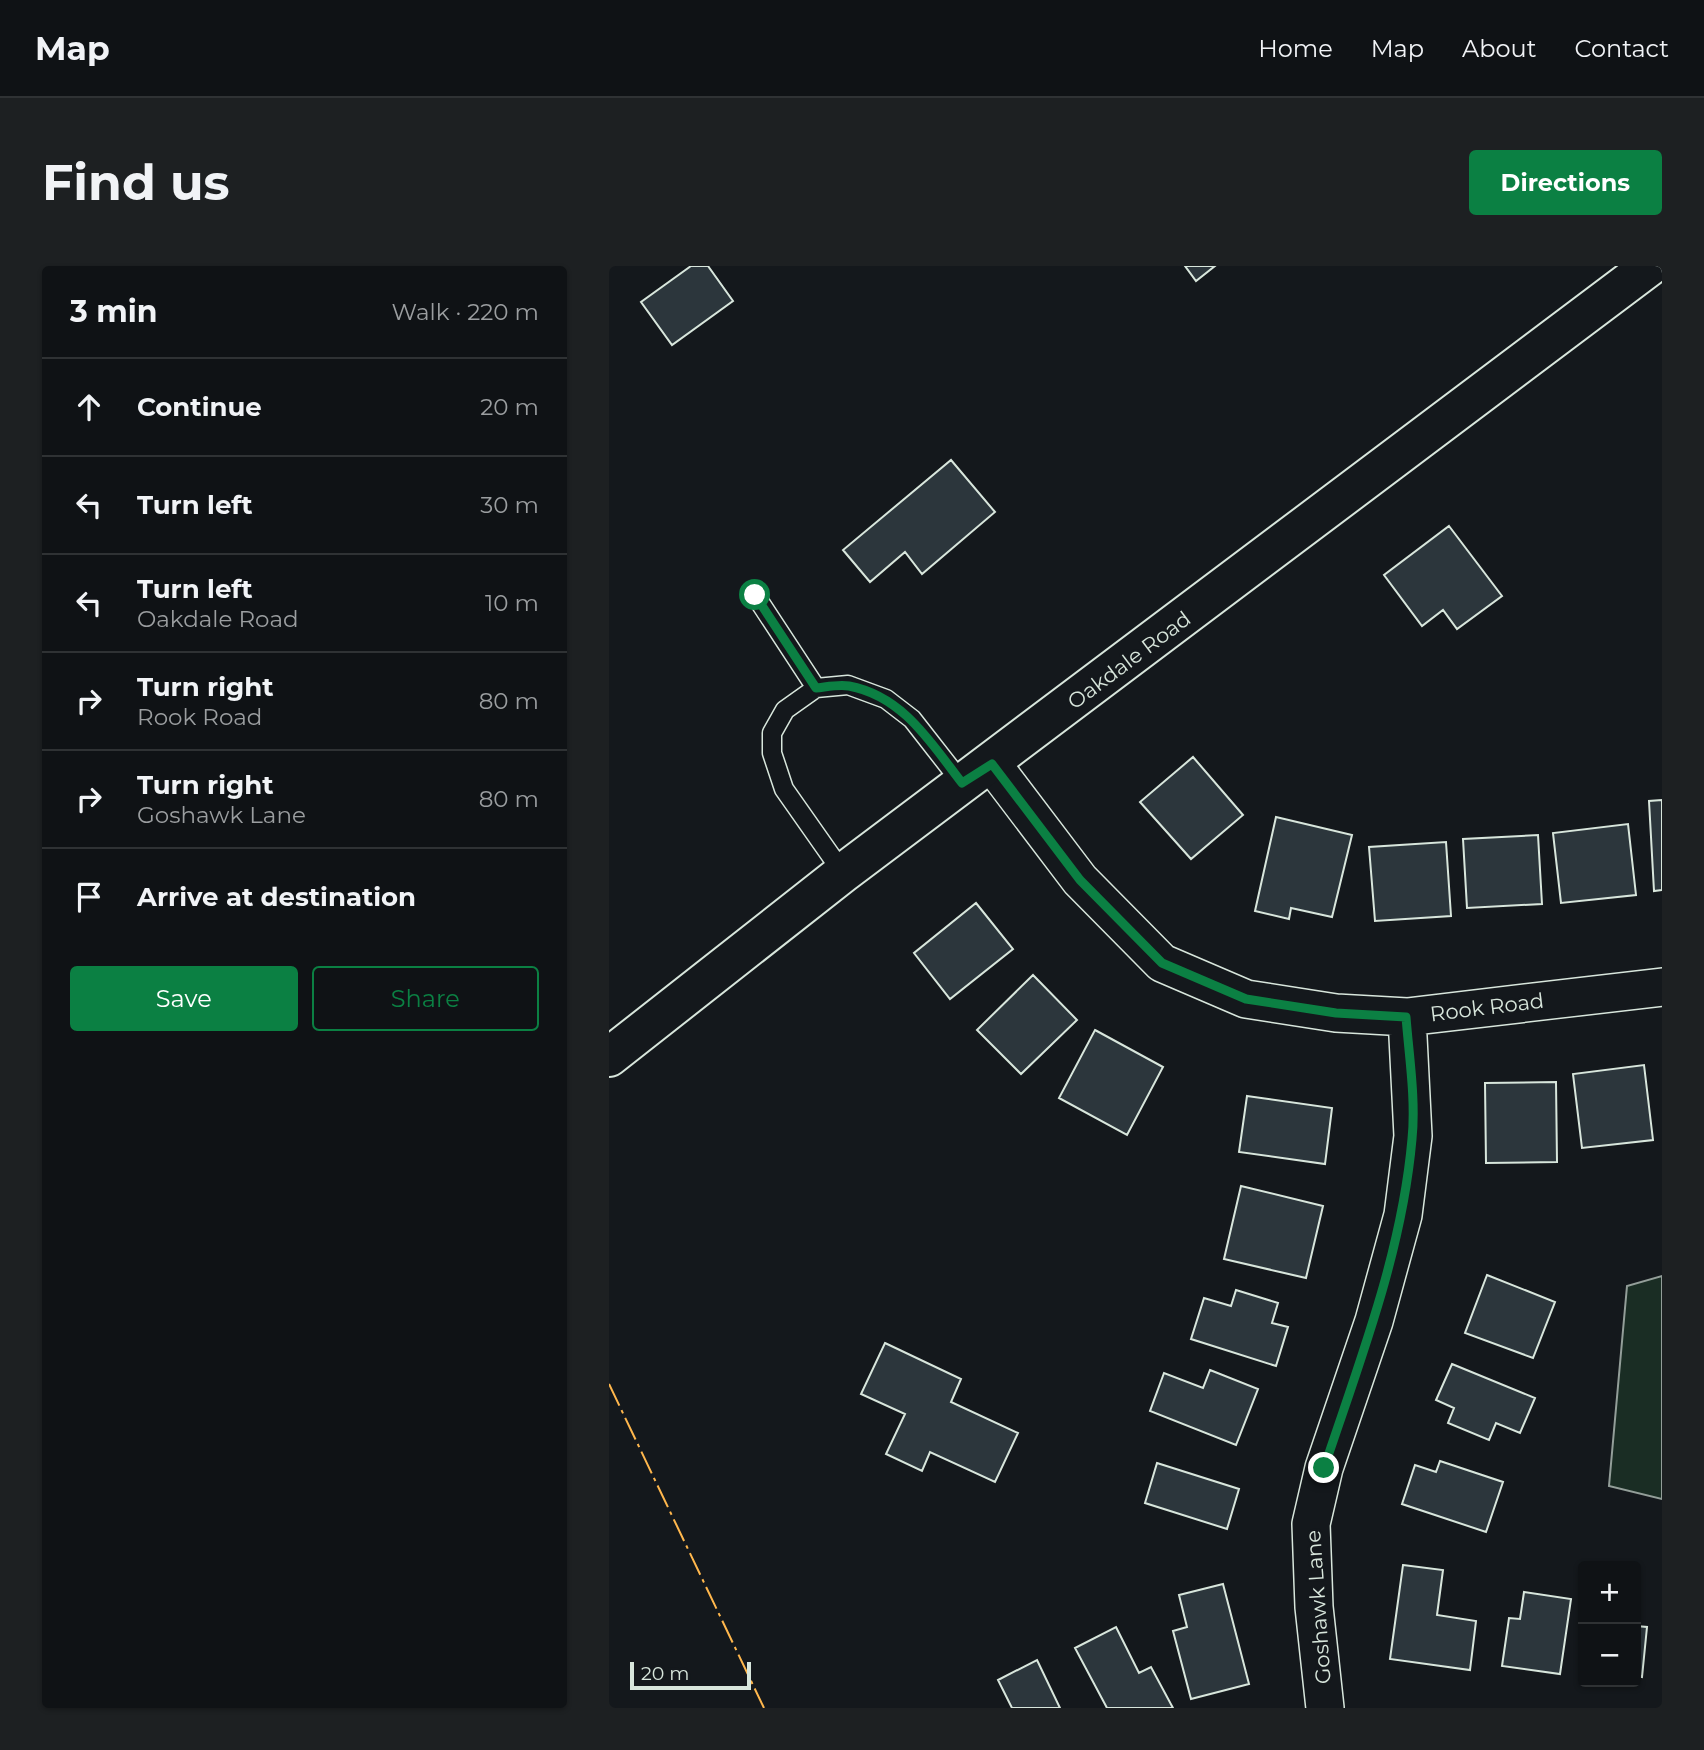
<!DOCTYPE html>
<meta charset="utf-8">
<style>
:root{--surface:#0f1215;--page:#1d2022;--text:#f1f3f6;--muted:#9b9ea0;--line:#2f3234;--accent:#0b8043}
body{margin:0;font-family:Montserrat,sans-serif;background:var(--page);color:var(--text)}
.controls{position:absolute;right:21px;bottom:21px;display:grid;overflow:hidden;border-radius:7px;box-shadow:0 2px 5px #0004}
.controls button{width:63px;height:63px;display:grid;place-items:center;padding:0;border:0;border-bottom:2px solid var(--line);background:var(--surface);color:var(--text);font:35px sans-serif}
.scale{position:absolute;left:21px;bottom:18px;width:121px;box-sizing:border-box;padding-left:7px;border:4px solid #d8e6dc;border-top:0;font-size:19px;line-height:24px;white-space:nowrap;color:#d8e6dc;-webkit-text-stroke:5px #14181c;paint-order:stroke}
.stop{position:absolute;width:21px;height:21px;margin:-16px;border:5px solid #0b8043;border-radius:50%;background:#fff}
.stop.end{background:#0b8043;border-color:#fff;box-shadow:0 2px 7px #0008}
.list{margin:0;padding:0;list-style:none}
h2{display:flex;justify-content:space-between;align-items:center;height:91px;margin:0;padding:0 28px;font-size:30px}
h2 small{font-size:23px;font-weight:400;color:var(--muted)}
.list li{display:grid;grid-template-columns:46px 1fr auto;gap:21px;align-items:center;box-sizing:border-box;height:98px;padding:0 28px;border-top:2px solid var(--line)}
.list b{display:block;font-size:26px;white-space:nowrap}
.list p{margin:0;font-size:23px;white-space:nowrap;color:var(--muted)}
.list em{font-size:23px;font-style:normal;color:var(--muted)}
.actions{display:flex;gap:14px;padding:21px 28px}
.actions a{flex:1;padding:16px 0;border:2px solid var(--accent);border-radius:7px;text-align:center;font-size:24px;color:var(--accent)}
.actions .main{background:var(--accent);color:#fff}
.icon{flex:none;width:38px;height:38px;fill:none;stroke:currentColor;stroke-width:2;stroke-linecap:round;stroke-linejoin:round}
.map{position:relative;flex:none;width:1053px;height:1442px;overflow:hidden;border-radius:7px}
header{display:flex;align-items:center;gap:42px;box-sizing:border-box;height:98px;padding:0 35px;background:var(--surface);border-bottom:2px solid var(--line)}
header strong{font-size:33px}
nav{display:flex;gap:38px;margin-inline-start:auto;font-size:24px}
.intro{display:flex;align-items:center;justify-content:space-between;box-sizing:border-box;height:168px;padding:0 42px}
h1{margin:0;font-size:49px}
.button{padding:18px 32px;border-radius:7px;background:var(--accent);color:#fff;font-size:24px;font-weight:700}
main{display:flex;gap:42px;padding:0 42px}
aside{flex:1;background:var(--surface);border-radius:7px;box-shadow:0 2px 5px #0004}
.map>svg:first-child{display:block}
</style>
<header>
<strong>Map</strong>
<nav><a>Home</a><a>Map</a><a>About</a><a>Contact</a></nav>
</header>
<div class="intro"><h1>Find us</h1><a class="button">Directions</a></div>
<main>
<aside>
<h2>3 min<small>Walk · 220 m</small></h2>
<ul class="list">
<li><svg class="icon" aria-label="ahead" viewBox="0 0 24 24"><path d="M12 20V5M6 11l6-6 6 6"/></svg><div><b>Continue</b></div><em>20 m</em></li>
<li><svg class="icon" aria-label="left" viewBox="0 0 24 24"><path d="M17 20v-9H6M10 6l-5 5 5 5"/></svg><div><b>Turn left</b></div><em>30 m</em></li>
<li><svg class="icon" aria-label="left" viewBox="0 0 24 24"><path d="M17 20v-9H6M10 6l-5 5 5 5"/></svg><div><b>Turn left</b><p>Oakdale Road</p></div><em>10 m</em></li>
<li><svg class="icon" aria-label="right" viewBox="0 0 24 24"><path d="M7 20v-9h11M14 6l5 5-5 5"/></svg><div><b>Turn right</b><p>Rook Road</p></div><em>80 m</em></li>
<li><svg class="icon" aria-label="right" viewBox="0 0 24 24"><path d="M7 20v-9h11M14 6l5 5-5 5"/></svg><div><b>Turn right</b><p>Goshawk Lane</p></div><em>80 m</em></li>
<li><svg class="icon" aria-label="arrive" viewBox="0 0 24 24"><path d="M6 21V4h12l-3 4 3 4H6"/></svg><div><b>Arrive at destination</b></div></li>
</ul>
<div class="actions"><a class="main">Save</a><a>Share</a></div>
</aside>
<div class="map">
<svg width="1053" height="1442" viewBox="0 0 1053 1442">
<rect width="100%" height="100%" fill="#14181c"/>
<path fill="#1a2d24" stroke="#939e99" stroke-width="2" d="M1053,1010V1233L1000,1220L1018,1020Z"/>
<path fill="#2c363c" stroke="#d8e6dc" stroke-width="2" d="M82,0H99L124,35L63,79L32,36Z
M576,0H606L587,15Z
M342,194L386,246L313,308L296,286L261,316L234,284Z
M840,260L893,330L848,363L834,344L813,360L775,309Z
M584,491L634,549L582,593L531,536Z
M1053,534V624L1045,625L1040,535Z
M667,551L743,569L723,651L682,642L680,653L646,645Z
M1019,558L1027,629L952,637L944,567Z
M929,569L933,638L858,642L854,573Z
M837,576L842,650L766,655L760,581Z
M367,637L404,683L341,733L305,687Z
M424,709L468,754L412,808L368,764Z
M486,764L554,801L518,869L450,832Z
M1035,799L1044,874L973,882L964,808Z
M947,816L948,896L877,897L876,817Z
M638,830L723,842L716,898L630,886Z
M632,920L714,940L697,1012L615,993Z
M878,1009L946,1036L924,1092L856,1067Z
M627,1024L669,1037L663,1057L679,1061L667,1100L582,1073L595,1032L622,1040Z
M276,1077L352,1113L342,1136L409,1167L386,1216L321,1186L313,1205L277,1188L296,1148L252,1128Z
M843,1098L926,1132L911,1167L887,1157L880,1174L839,1157L845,1142L827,1134Z
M601,1104L649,1123L627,1179L541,1145L555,1107L594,1122Z
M831,1195L894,1216L877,1266L793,1238L806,1199L827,1206Z
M548,1197L630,1223L618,1263L536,1237Z
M794,1299L834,1304L828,1349L867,1355L861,1404L781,1393Z
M614,1318L640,1418L582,1433L564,1365L578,1361L570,1329Z
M915,1326L962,1333L951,1408L893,1400L900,1352L911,1353Z
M1027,1360L1038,1361L1033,1411L1027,1410Z
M507,1361L530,1407L542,1401L564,1442H498L466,1382Z
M428,1394L451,1442H403L389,1414Z"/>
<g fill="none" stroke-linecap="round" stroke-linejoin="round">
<defs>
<path id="service" d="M146,329L207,422
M234,607L175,523L163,487V467L176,444L207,422L239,419L277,433L303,453L353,517"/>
<path id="minor" d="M383,498L471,614L553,697L637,733L727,747L798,751L1053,721
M716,1442L705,1341L702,1258L715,1202L765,1055L794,949L804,870L798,751"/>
<path id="secondary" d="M0,791L234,607L1041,0"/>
</defs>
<use href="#service" stroke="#d8e6dc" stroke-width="21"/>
<use href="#minor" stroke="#d8e6dc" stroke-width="40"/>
<use href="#secondary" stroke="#d8e6dc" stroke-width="42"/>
<use href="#service" stroke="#14181c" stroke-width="18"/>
<use href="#minor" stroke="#14181c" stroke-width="37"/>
<use href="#secondary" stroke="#14181c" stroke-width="38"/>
<path stroke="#ffb74d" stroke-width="2" stroke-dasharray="24 5 3.5 5" stroke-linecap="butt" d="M0,1118L155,1442"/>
</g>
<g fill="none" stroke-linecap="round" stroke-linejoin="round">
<path stroke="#0b8043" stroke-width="9" d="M146,329L207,422C217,421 230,418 240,420C294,430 322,477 353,517L383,498L471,614L553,697L637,733L727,747L797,751C800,790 807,834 803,873C793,987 751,1094 715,1202"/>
</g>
<g text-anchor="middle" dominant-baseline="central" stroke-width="5" stroke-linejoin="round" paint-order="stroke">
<g font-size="21" fill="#d8e6dc" stroke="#14181c">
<text transform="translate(520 394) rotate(-37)">Oakdale Road</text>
<text transform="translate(878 741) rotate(-7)">Rook Road</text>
<text transform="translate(709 1341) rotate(-94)">Goshawk Lane</text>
</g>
</g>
</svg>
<div class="controls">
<button>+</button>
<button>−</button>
</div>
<div class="scale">20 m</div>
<div class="stop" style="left:146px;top:329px"></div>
<div class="stop end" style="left:715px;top:1202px"></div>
</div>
</main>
